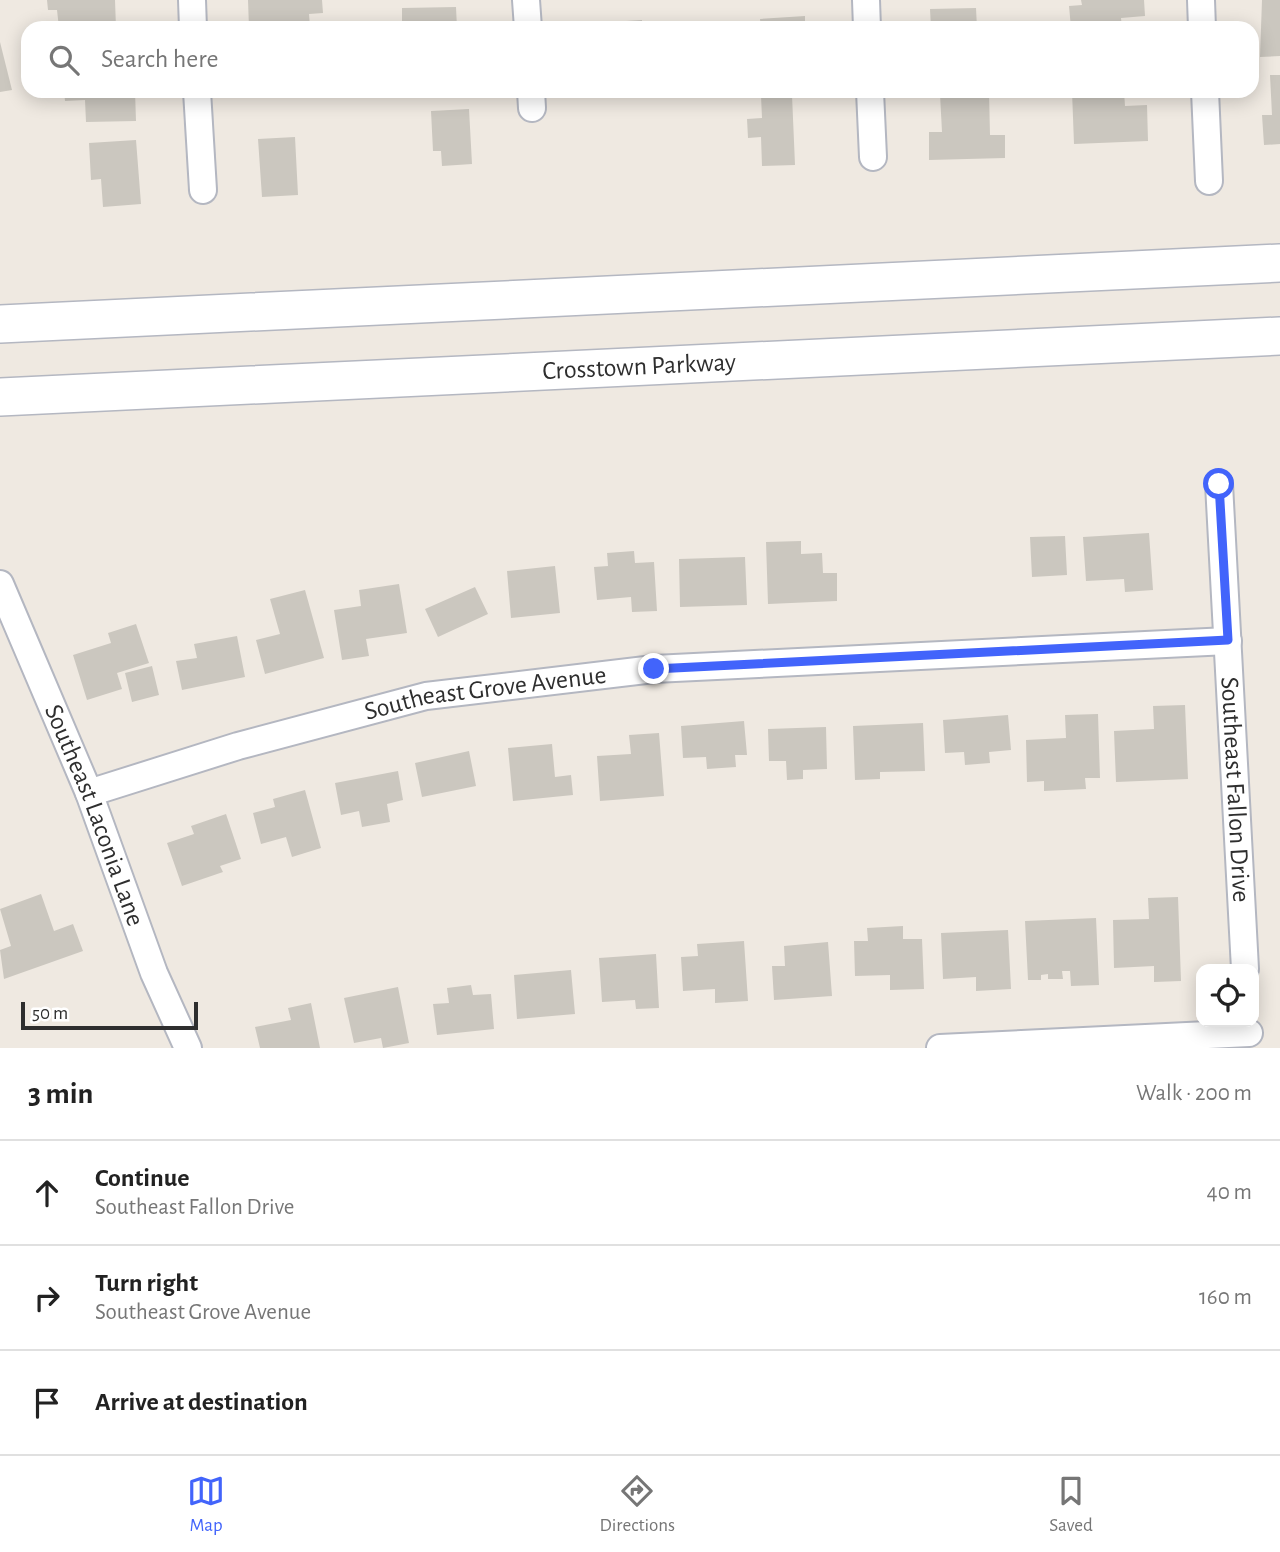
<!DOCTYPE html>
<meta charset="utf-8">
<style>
:root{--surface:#fff;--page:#f6f6f6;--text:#222;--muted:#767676;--line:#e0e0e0;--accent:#4264fb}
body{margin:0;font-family:"Alegreya Sans",sans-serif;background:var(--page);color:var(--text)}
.controls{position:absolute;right:21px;bottom:21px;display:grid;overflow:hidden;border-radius:14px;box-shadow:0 4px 18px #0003}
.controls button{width:63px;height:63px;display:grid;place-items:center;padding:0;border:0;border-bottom:2px solid var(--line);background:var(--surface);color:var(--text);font:35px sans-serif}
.scale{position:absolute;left:21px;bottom:18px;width:177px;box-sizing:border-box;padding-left:7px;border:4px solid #2e2e2e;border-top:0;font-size:19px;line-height:24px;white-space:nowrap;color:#2e2e2e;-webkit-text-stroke:5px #fff;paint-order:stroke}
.stop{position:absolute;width:21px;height:21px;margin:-16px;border:5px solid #4264fb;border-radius:50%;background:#fff}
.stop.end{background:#4264fb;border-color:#fff;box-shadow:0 2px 7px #0008}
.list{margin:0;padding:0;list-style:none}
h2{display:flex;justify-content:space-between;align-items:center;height:91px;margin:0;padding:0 28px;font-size:30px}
h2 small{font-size:23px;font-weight:400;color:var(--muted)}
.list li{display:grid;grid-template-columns:46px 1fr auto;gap:21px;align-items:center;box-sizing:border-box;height:105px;padding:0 28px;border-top:2px solid var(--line)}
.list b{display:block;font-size:26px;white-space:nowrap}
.list p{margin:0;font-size:23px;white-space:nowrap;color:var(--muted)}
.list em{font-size:23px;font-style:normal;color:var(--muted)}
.icon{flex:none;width:38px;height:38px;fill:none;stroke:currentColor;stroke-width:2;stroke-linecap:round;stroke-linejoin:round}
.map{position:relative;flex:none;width:1280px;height:1048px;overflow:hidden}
.search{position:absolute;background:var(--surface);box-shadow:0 4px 18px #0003;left:21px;right:21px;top:21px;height:77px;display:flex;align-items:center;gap:18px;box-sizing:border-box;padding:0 24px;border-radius:21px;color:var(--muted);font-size:26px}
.sheet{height:406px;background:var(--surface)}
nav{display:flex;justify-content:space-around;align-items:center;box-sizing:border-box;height:98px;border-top:2px solid var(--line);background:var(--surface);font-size:19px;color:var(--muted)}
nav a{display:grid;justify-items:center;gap:4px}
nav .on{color:var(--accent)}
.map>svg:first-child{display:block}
</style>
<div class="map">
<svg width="1280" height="1048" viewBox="0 0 1280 1048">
<rect width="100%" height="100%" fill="#efe9e1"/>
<path fill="#cbc7bf" d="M47,0H115L116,28H59L57,10H48Z
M248,0H322L323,13L309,14L310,27L249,28Z
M1081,0H1144L1145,16L1121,18L1122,28H1071L1069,6L1082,5Z
M1262,0H1280V56L1260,57Z
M456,7L457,28H402V8Z
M976,8L977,28H931L930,9Z
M805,16V28H761L760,19Z
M642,20V28H595L594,23Z
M0,42L12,90L0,92Z
M1270,75H1280V144L1264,145L1262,115H1272Z
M64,91H135L136,121L86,122L85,100L65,101Z
M1072,91H1124L1125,106L1147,105L1148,141L1074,144Z
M989,92L990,135H1005V158L929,160V132H942L940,94Z
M792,95L795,165L762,166L761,137L748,138L747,119L762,118L761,96Z
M469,109L472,164L442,166L441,151H433L431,111Z
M295,137L298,195L262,197L258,139Z
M136,140L141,204L103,207L101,179L91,180L89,143Z
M1149,533L1153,590L1125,592L1124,579L1086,581L1083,537Z
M1065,536L1067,575L1032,577L1030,537Z
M801,541V554L822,553L823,573H837V601L768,604L766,542Z
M634,551L635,563L654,562L657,611L632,612L631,597L597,600L594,567L608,566L607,553Z
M745,557L747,605L680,607L679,559Z
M555,566L560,613L511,618L507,571Z
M399,584L407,633L366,639L369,656L342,660L334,610L361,606L359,590Z
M475,587L488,614L438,637L425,609Z
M305,590L324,658L265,674L256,640L280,634L270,599Z
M136,624L149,663L117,673L122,689L87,700L73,655L111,643L108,633Z
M237,636L245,677L182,690L176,661L197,658L194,644Z
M152,666L159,695L132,702L125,673Z
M1185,705L1188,779L1116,782L1114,731L1154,729L1153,706Z
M1098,714L1100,778H1085L1086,789L1044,791V781L1027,782L1026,740L1066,738L1065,715Z
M1008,715L1011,750L989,752L990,763L965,765L964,752L945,753L943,720Z
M744,721L747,755H735L736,767L707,769L706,757L683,758L681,726Z
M923,723L925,771L880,772V779L855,780L853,726Z
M826,727L827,769L803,770V779L787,780L786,761H769L768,729Z
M659,733L664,796L600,801L597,756L631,754L629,735Z
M552,744L555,777L571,775L573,795L513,801L508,748Z
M469,751L476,786L422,797L415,763Z
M398,771L403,800L387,804L390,822L362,827L359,811L341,815L335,783Z
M305,790L321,848L292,857L286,837L261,844L253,813L275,807L273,799Z
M226,814L241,859L220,866L223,872L182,886L167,843L194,834L191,826Z
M41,894L54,931L73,924L83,951L4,979L0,950L11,946L0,909Z
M1178,897L1181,981L1154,982V966L1114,968L1113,920L1149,919L1148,898Z
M1096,918L1099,985L1071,986L1070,971H1062L1063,979H1048V974L1041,975V980H1028L1025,921Z
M903,926V939H922L924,989L890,990V975L855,976L854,941H868L867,928Z
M1008,930L1011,989L976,991V977L943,979L941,933Z
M744,941L748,1001L715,1003V989L683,991L681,957L698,956L697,944Z
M828,942L832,996L774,1000L772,966H785L784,946Z
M656,954L659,1008L636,1009L635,1000L602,1002L599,958Z
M571,970L575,1014L517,1019L514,975Z
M471,985L473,995L491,994L494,1029L437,1035L433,1004L449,1003L447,988Z
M398,987L409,1043L383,1048L381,1038L354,1043L344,998Z
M311,1003L320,1048H260L255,1027L291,1020L288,1008Z"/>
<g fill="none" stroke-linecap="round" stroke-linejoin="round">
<defs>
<g id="minor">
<path d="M192,0L193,28"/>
<path d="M526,0L528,28"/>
<path d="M866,0L867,28"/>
<path d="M1201,0L1202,28"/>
<path d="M197,91L203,190"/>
<path d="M531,91L532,108"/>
<path d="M870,91L873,157"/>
<path d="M1205,91L1209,181"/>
<path id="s1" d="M1219,484L1245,969"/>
<path id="s2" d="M0,584L89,793L154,973L188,1048"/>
<path id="s3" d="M89,793L238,746L426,696L654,669L1228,641"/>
<path d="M940,1048L1249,1033"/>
</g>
<g id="secondary">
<path d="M0,324L1280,263"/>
<path id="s4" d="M0,397L1280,336"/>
</g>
</defs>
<use href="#minor" stroke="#b4b7c1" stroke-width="30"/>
<use href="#secondary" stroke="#b4b7c1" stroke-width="40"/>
<use href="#minor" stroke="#fff" stroke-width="26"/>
<use href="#secondary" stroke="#fff" stroke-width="37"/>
</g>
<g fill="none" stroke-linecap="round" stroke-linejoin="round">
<path stroke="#4264fb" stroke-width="9" d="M654,669L1228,640L1219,484"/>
</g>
<g text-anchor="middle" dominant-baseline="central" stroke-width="5" stroke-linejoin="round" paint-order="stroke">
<g font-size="26" fill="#2e2e2e" stroke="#fff">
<text stroke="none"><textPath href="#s4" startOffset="640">Crosstown Parkway</textPath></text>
<text stroke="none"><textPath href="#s3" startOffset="410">Southeast Grove Avenue</textPath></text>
<text stroke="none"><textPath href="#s1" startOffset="306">Southeast Fallon Drive</textPath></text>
<text stroke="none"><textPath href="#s2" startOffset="250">Southeast Laconia Lane</textPath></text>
</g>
</g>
</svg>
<div class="controls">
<button><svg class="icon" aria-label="locate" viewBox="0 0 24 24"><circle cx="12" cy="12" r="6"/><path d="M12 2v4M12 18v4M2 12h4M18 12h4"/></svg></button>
</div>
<div class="scale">50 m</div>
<div class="stop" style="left:1219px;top:484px"></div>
<div class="stop end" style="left:654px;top:669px"></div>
<div class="search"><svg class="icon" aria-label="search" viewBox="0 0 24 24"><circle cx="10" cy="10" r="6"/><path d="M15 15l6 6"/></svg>Search here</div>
</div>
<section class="sheet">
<h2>3 min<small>Walk · 200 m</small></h2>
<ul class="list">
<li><svg class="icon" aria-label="ahead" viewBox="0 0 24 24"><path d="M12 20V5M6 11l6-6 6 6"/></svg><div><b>Continue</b><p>Southeast Fallon Drive</p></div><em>40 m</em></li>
<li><svg class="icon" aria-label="right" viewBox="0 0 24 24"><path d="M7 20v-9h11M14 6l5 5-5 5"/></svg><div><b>Turn right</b><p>Southeast Grove Avenue</p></div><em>160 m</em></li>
<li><svg class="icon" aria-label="arrive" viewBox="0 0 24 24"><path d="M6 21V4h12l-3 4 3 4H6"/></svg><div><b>Arrive at destination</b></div></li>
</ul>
</section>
<nav>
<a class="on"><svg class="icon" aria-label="map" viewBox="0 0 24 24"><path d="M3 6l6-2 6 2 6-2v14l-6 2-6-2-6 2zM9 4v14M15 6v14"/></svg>Map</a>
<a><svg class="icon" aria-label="directions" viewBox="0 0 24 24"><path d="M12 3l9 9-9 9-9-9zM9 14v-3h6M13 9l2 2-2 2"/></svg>Directions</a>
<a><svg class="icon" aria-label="saved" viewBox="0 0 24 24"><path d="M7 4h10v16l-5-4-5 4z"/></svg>Saved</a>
</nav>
